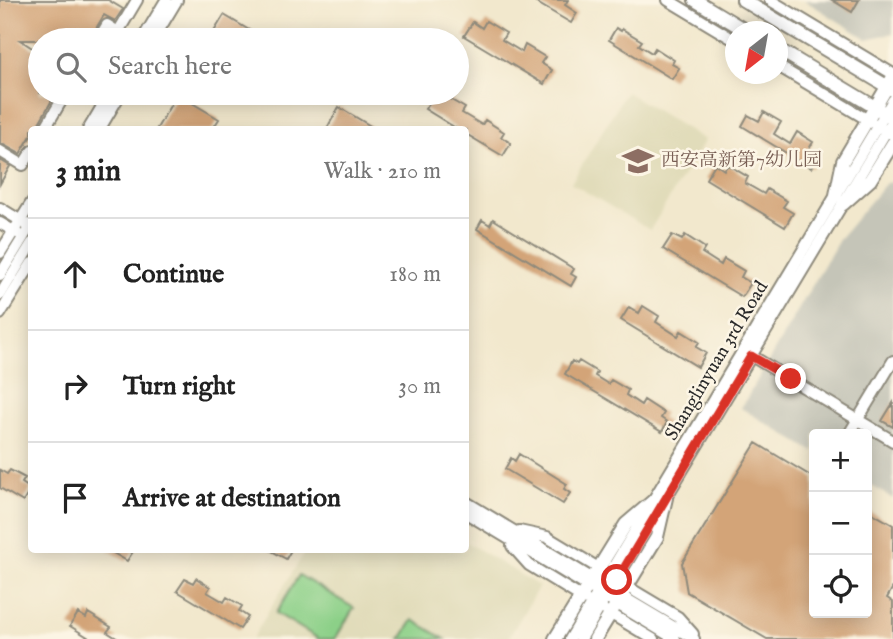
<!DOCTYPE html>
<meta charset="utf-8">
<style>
:root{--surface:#fff;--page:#f6f6f6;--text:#222;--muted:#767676;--line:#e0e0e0}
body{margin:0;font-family:"IM FELL English","Noto Serif SC",serif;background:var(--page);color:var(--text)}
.controls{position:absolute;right:21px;bottom:21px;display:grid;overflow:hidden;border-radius:7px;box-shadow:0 4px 18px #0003}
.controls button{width:63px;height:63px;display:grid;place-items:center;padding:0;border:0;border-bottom:2px solid var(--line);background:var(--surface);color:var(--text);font:35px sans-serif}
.compass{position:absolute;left:725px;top:21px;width:63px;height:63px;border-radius:50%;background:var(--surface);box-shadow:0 4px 18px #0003;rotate:211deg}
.stop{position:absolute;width:21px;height:21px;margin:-16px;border:5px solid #d93025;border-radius:50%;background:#fff}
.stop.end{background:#d93025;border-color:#fff;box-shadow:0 2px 7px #0008}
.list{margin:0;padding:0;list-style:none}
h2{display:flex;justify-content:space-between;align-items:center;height:91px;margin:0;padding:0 28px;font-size:30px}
h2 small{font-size:23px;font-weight:400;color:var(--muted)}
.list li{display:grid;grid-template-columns:46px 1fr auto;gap:21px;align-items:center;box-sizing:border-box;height:112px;padding:0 28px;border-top:2px solid var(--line)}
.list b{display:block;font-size:26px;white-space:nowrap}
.list em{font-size:23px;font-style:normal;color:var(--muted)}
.icon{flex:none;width:38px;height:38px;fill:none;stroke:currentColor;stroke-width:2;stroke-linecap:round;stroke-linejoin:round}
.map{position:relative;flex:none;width:893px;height:639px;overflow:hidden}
.search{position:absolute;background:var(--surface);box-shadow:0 4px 18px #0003;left:28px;top:28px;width:441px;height:77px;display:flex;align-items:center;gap:18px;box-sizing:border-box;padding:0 24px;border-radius:38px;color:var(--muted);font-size:26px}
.panel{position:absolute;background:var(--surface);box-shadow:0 4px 18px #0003;left:28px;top:126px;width:441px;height:427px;border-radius:7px}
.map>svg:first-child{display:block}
</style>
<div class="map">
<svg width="893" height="639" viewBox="0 0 893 639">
<rect width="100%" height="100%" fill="#fcf5e5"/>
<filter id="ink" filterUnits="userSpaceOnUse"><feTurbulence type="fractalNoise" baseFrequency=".0143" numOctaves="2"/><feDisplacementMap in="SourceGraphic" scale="14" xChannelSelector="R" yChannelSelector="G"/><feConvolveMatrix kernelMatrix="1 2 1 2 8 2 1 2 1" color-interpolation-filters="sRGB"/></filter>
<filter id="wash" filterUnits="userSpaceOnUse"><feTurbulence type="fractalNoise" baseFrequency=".00686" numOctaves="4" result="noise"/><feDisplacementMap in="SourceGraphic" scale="28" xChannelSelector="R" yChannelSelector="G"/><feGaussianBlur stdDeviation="1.57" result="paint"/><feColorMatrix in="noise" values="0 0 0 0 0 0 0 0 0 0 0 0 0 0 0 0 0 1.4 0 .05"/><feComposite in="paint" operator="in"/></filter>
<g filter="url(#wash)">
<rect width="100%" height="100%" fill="#f2e8cd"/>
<path fill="#e1dcba" d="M626,92L705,140L650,230L571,183Z
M466,542L539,586L508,639H252L306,550H466Z"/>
<path fill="#c5c5b8" d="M804,0H893V33L867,39Z
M893,182V499L867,483V434H814V452L741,408L840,238L886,183Z"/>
<path fill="#8cd088" stroke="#5c7e5a" stroke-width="2" d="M299,575L354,608L335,639H319L276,613Z
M413,620L445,639H401Z"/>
<g id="blocks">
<path fill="#d3a478" d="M0,0H108L123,9L115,21L104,15L89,40H20L40,53V93H51L55,95L35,130H32V134L20,154L0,143Z
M532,0H568L565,5L577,13L571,23Z
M832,0H859L852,12Z
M224,15L266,40H209Z
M486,21L506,33L502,40L522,52L525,45L545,57L541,63L552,70L544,84L464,36L473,22L482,28Z
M616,28L621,31L622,29L642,41L639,45L652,53L655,48L674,60L672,64L679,68L672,79L609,40Z
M177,94L219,119L212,130H156Z
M434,96L443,101L446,97L465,108L462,113L482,125L485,120L504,132L501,137L511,143L503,156L466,134V130H459L425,109Z
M339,107L377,130H326Z
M764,112L781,122L774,134L790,144L797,132L813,142L809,149L819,155L811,168L742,126L748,115L759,121Z
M0,160L10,166L0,184Z
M715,164L724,170L728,165L748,177L745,183L764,194L767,189L787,201L783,207L793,213L785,227L706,179Z
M493,219L574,269L571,274L576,277L571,286L477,229L482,220L490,225Z
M672,235L682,240L685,235L705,248L702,253L721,265L724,259L744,271L741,277L751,283L742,297L663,249Z
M643,306L659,316L656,322L678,336L681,331L699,342L696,347L706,353L698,367L621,320L629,307L639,313Z
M572,361L577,364L579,361L597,372L595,376L608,384L611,380L628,390L626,395L641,405L644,400L664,413L661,418L667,422L662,432L565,374Z
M893,403V427L882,421Z
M756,443L814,478V613H867V510L893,525V587L887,598L893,602V639H767L687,592L682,563Z
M519,454L567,484L564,489L570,493L563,504L505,469L511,458L515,461Z
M0,470L7,474L10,470L25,478L22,483L31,489L23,502L0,488Z
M108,550H134L127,561Z
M270,550H291L286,559Z
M196,578L210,587L207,592L224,602L227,597L242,606L239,611L248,617L240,629L177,591L185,579L193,583Z
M78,613L86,618L88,613L111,627L107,632L118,639H91L70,626Z"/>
</g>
</g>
<g filter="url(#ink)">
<use href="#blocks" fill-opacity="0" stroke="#8e8a7c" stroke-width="2"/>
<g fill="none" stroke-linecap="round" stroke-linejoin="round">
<defs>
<path id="minor" d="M668,0L736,41
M770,0L893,74
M98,40L107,25L118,32L137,0
M142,40L166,0
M153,40L177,0
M778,66L893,135
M44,130L66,93
M88,130L110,93
M99,130L121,93
M0,151L23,165L32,151
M0,208L26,224
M0,223L17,233
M0,253L32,202
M0,275L32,223
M0,295L32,243
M0,314L32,263
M745,352L893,441
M849,434L893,361
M466,502L598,582
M466,513L592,589
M519,531L547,537L605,572
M512,546L529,565L586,600
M621,583L678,617L693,634
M615,592L694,639
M612,601L675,639
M606,611L653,639
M570,639L893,100
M581,639L893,120"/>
<path id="major" d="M695,0L748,32
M743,0L893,90
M778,49L893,118
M836,195L843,161L893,77
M843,204L870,180L893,143
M555,639L626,524L653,501
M595,639L657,537L666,498"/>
</defs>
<use href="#minor" stroke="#8e8a7c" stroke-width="14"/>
<use href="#major" stroke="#8e8a7c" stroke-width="16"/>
<use href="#minor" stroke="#fff" stroke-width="10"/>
<use href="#major" stroke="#fff" stroke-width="12"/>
</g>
</g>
<g fill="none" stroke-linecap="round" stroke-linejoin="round" filter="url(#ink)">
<path stroke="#d93025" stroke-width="9" d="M617,580L751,356L791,379"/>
</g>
<defs>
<symbol id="school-bare" viewBox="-9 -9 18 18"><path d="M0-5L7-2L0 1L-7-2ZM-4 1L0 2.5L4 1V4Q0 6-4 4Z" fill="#8d6e63" stroke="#fcf5e5" stroke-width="2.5" paint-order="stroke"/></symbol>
</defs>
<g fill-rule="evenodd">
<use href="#school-bare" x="616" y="139" width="44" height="44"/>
</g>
<g text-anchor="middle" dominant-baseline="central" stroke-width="5" stroke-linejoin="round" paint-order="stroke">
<g font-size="19" fill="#785e54" stroke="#fcf5e5" text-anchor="start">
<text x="661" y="161">西安高新第7幼儿园</text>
</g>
<g font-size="19" fill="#2b2b2b" stroke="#fcf5e5">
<text transform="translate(717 361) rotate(-59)">Shanglinyuan 3rd Road</text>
</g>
</g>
</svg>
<div class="controls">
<button>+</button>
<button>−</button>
<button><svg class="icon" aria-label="locate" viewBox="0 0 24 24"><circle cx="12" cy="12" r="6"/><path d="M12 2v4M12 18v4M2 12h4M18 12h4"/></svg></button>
</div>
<svg class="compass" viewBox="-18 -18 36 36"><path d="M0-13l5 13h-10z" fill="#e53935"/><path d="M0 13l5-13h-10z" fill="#767676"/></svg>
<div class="stop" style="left:617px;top:580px"></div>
<div class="stop end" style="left:791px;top:379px"></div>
<div class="search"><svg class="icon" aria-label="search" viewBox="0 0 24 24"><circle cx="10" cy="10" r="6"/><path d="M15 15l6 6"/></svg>Search here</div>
<section class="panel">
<h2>3 min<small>Walk · 210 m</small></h2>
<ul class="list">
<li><svg class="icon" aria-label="ahead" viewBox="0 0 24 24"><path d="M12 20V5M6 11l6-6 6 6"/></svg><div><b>Continue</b></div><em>180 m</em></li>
<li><svg class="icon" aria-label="right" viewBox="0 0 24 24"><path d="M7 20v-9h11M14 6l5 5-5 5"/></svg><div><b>Turn right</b></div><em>30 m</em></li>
<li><svg class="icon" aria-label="arrive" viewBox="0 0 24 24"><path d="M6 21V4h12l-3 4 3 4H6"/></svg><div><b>Arrive at destination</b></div></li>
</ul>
</section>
</div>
